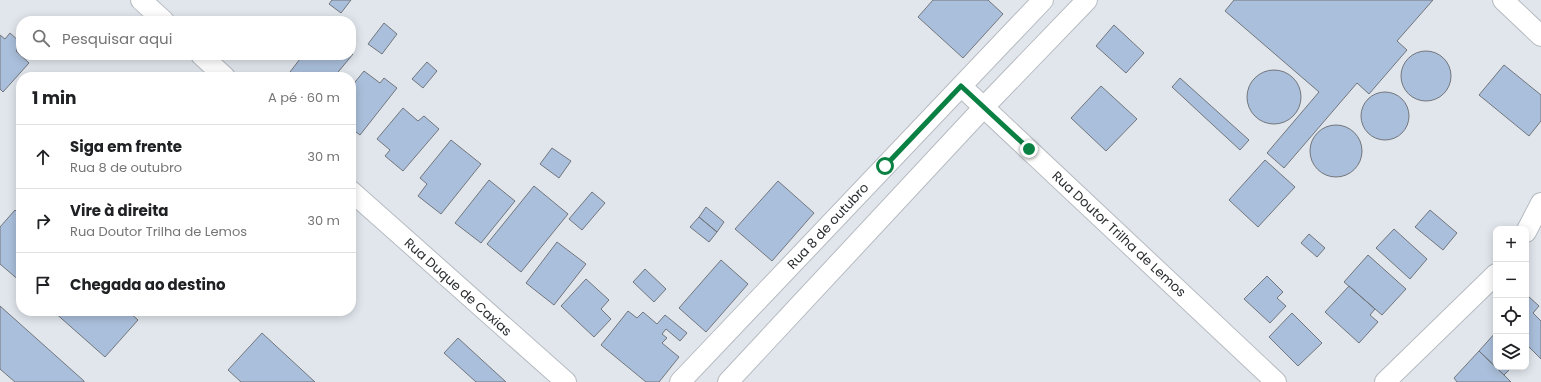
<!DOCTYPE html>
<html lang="pt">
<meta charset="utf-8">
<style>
:root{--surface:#fff;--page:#f2f2f2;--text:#202124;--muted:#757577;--line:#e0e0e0}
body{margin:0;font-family:Poppins,sans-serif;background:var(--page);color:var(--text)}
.controls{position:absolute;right:12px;bottom:12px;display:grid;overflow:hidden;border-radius:8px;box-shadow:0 2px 10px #0003}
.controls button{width:36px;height:36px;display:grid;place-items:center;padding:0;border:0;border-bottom:1px solid var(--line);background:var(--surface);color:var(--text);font:20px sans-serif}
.stop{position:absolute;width:12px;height:12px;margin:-9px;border:3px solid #0b8043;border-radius:50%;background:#fff}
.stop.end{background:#0b8043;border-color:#fff;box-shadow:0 1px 4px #0008}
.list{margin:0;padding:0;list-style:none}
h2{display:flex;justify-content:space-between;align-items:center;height:52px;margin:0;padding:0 16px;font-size:17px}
h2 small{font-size:13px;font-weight:400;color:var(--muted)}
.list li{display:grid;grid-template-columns:26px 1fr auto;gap:12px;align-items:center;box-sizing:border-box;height:64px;padding:0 16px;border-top:1px solid var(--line)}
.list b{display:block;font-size:15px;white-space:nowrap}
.list p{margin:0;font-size:13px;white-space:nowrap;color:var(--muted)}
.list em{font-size:13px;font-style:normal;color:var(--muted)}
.icon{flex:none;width:22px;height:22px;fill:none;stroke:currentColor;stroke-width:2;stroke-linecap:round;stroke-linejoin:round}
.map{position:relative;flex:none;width:1541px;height:382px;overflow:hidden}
.search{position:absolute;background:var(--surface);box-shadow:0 2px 10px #0003;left:16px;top:16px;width:340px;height:44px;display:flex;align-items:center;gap:10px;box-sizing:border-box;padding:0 14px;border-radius:16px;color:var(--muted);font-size:15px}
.panel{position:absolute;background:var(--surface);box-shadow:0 2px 10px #0003;left:16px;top:72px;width:340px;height:244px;border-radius:16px}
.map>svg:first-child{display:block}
</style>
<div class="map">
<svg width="1541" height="382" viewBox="0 0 1541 382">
<rect width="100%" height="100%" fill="#e1e6ed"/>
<path fill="#aabfdb" stroke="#72767c" d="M332,0H351L341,13L329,4Z
M933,0H988L1003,14L963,58L918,17Z
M1234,0H1433L1397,41L1407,50L1369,94L1357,83L1284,168L1267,153L1319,92L1225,11Z
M384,23L397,34L382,54L368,44Z
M1114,25L1144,53L1126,73L1096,46Z
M10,33L21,43V45L16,51L29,63L3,92L0,89V35L5,39Z
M1401 76a25 25 0 1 1 50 0a25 25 0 1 1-50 0Z
M351,53L353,54L334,77H296L290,72L303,55H351Z
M427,62L437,71L423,88L412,79Z
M1504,65L1541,95V121L1529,136L1479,95Z
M1247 97a27 27 0 1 1 54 0a27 27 0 1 1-54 0Z
M364,71L380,83L384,78L397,88L360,135L351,128V87Z
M1180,78L1249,140L1240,150L1172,87Z
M1101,86L1137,119L1106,151L1071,118Z
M1361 116a24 24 0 1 1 48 0a24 24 0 1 1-48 0Z
M403,108L418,121L424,116L439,129L403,171L385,156L390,150L377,139Z
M1310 151a26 26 0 1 1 52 0a26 26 0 1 1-52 0Z
M451,140L481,164L441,214L418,196L427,184L420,178Z
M552,148L571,161L559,178L540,164Z
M1265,160L1295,187L1258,227L1229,200Z
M489,180L515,201L481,243L455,223Z
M778,181L814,213L772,261L735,229Z
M534,186L568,214L521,272L487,244Z
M592,192L605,203L582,230L569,219Z
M706,207L724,222L717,232L699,217Z
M15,210L21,216V282L0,264V227Z
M1430,210L1457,233L1443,250L1415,227Z
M699,217L717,232L709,242L690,227Z
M1394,229L1427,259L1410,279L1376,248Z
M1309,234L1325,248L1317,257L1301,243Z
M557,242L586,264L554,305L526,283Z
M1368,255L1406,289L1382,315L1344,282Z
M721,260L748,284L706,332L679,308Z
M645,269L666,289L654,302L633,282Z
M1267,276L1283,292L1277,298L1286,306L1270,323L1244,299Z
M586,279L609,300L601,309L611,319L594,337L561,306Z
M1349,286L1375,309L1370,315L1378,322L1359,343L1325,312Z
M1528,296L1539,306L1533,313L1541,321V359L1526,344V298Z
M0,306L84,381V382H15L0,369Z
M53,311H128L138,320L105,357Z
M628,311L637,318L643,312L657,324L665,315L687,333L680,341L666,329L662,334L667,338L662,343L679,357L659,382H646L601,345Z
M1292,313L1322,343L1298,366L1269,337Z
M1496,332V367H1512L1504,375L1479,351Z
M262,333L315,382H241L228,370Z
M458,338L506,382H476L444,353Z
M1479,351L1504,375L1511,382H1457L1454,378Z"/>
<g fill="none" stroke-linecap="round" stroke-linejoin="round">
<defs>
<path id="minor" d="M141,0L164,21
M1503,0L1541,36
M201,55L225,77
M961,86L1276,382
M351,191L566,382
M1526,232L1541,203
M680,382L1043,0
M728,382L984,107L1087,0
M1385,382L1496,274"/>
</defs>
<use href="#minor" stroke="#b6bbc1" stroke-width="22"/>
<use href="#minor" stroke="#fff" stroke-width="20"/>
</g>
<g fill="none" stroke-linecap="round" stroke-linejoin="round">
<path stroke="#0b8043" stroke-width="5" d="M885,166L961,86L1029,149"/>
</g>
<g text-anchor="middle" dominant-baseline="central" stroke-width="3" stroke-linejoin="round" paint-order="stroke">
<g font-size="13" fill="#2a2c2e" stroke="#fff">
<text transform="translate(828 226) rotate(-47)">Rua 8 de outubro</text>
<text transform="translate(1119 234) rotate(43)">Rua Doutor Trilha de Lemos</text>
<text transform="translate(458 287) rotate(42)">Rua Duque de Caxias</text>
</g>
</g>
</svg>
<div class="controls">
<button>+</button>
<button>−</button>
<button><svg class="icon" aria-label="locate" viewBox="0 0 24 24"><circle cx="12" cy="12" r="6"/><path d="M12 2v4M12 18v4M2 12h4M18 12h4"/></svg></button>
<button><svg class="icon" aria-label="layers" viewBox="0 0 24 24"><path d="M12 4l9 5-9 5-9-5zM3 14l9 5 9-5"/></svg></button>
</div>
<div class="stop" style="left:885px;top:166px"></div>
<div class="stop end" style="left:1029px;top:149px"></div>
<div class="search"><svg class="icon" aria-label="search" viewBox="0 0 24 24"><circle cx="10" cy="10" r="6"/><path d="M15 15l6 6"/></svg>Pesquisar aqui</div>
<section class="panel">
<h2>1 min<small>A pé · 60 m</small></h2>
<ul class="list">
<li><svg class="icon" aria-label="ahead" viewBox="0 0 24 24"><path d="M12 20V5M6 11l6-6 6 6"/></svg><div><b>Siga em frente</b><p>Rua 8 de outubro</p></div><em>30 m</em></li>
<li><svg class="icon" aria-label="right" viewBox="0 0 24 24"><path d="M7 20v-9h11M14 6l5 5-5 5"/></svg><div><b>Vire à direita</b><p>Rua Doutor Trilha de Lemos</p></div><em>30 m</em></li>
<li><svg class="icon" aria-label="arrive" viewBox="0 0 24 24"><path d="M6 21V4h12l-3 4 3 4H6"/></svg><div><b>Chegada ao destino</b></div></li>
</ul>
</section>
</div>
